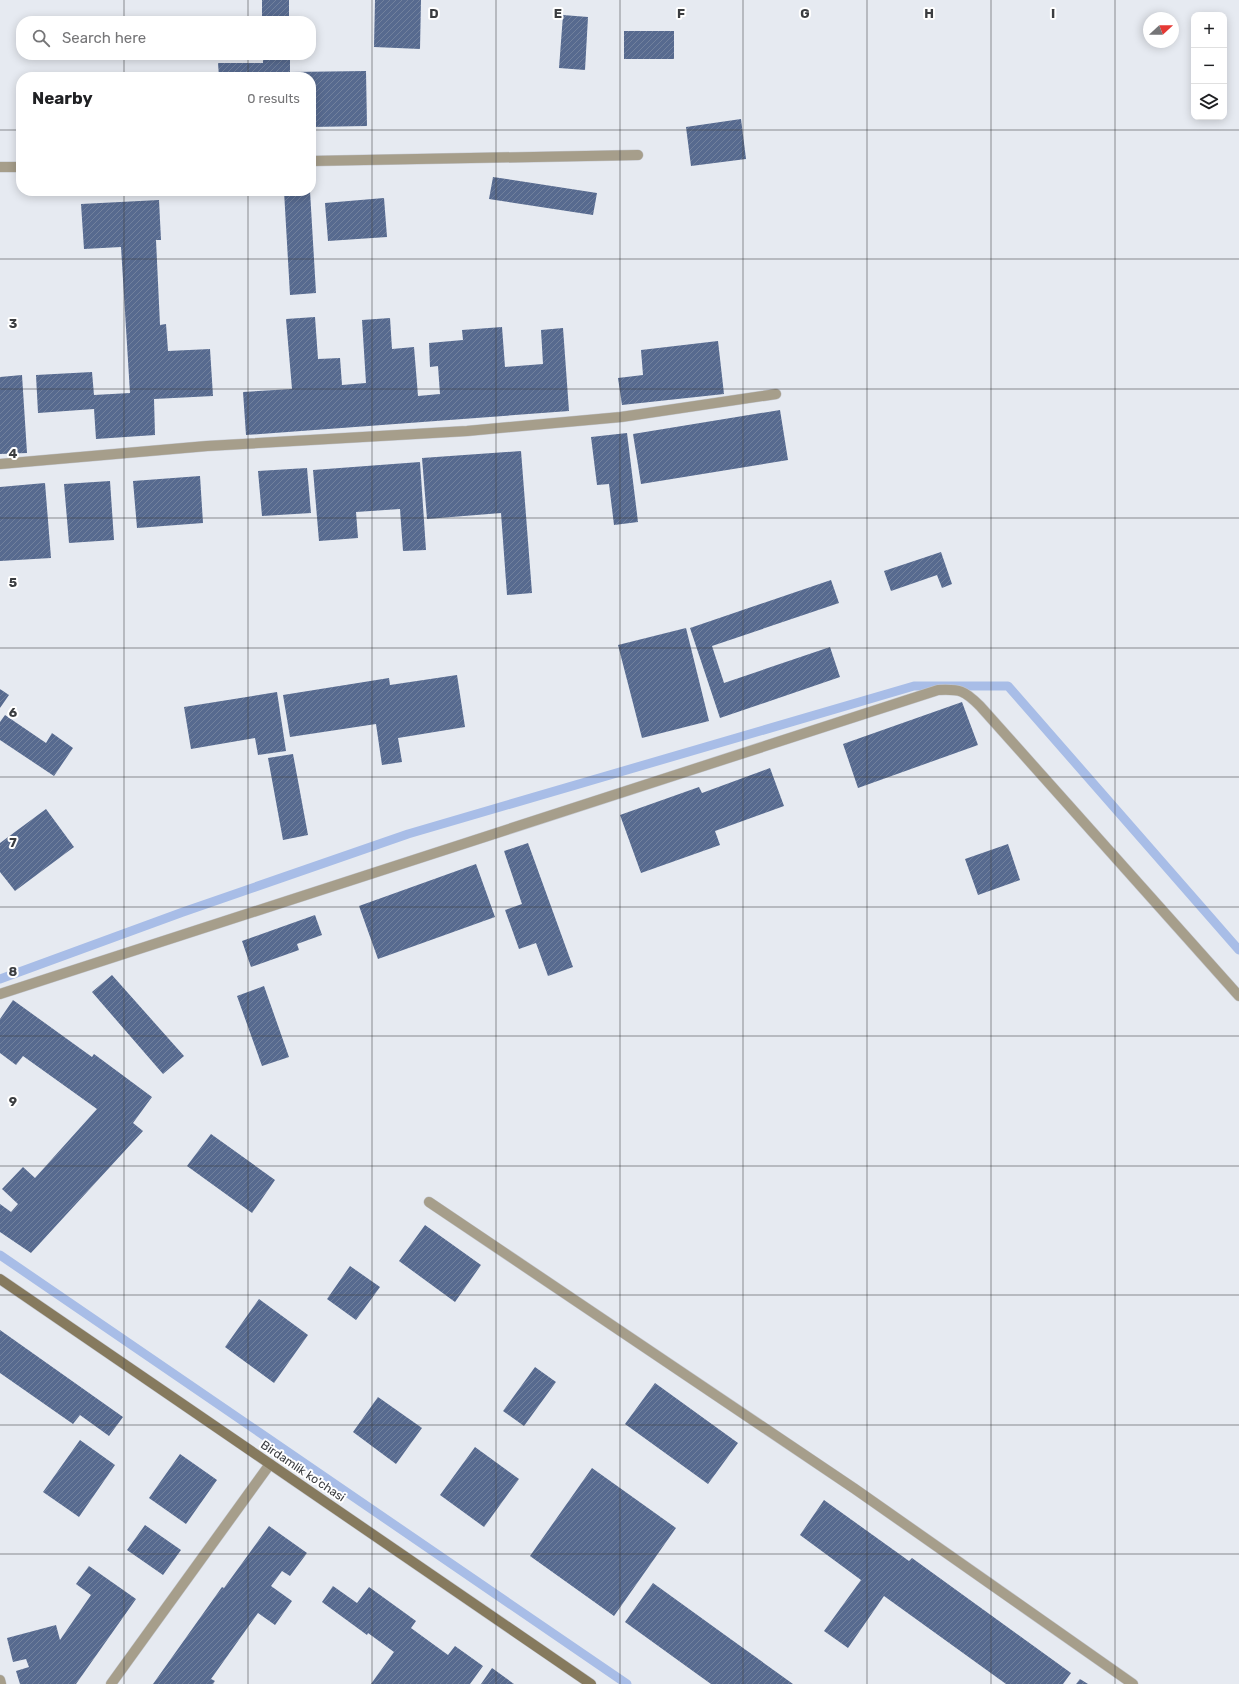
<!DOCTYPE html>
<meta charset="utf-8">
<style>
:root{--surface:#fff;--page:#f2f2f2;--text:#202124;--muted:#757577;--line:#e0e0e0}
body{margin:0;font-family:Rubik,sans-serif;background:var(--page);color:var(--text)}
.controls{position:absolute;right:12px;top:12px;display:grid;overflow:hidden;border-radius:8px;box-shadow:0 2px 10px #0003}
.controls button{width:36px;height:36px;display:grid;place-items:center;padding:0;border:0;border-bottom:1px solid var(--line);background:var(--surface);color:var(--text);font:20px sans-serif}
.compass{position:absolute;left:1143px;top:12px;width:36px;height:36px;border-radius:50%;background:var(--surface);box-shadow:0 2px 10px #0003;rotate:69deg}
.list{margin:0;padding:0;list-style:none}
h2{display:flex;justify-content:space-between;align-items:center;height:52px;margin:0;padding:0 16px;font-size:17px}
h2 small{font-size:13px;font-weight:400;color:var(--muted)}
.icon{flex:none;width:22px;height:22px;fill:none;stroke:currentColor;stroke-width:2;stroke-linecap:round;stroke-linejoin:round}
.map{position:relative;flex:none;width:1239px;height:1684px;overflow:hidden}
.search{position:absolute;background:var(--surface);box-shadow:0 2px 10px #0003;left:16px;top:16px;width:300px;height:44px;display:flex;align-items:center;gap:10px;box-sizing:border-box;padding:0 14px;border-radius:16px;color:var(--muted);font-size:15px}
.panel{position:absolute;background:var(--surface);box-shadow:0 2px 10px #0003;left:16px;top:72px;width:300px;height:124px;border-radius:16px}
.map>svg:first-child{display:block}
</style>
<div class="map">
<svg width="1239" height="1684" viewBox="0 0 1239 1684">
<defs>
<pattern id="building-hatch" width="6" height="6" patternUnits="userSpaceOnUse"><rect width="6" height="6" fill="#576a8f"/><path d="M-1 1l2-2M0 6l6-6M5 7l2-2" fill="none" stroke="#72819d"/></pattern>
</defs>
<rect width="100%" height="100%" fill="#e6eaf1"/>
<g fill="none" stroke-linecap="round" stroke-linejoin="round">
<path stroke="#a8bde7" stroke-width="9" d="M0,979L183,912L408,834L914,686H1008L1239,950
M0,1255L627,1684"/>
</g>
<path fill="url(#building-hatch)" d="M262,0H289V21H262Z
M375,0H421L420,49L374,47Z
M563,15L588,17L585,70L559,68Z
M624,31H674V59H624Z
M263,55H290V72L366,71L367,126L311,127V77H219L218,63H263Z
M741,119L746,159L691,166L686,127Z
M493,177L597,193L593,215L489,199Z
M284,191H310L316,293L290,295Z
M384,198L387,237L328,241L325,203Z
M159,200L161,240H156L160,325L166,324L168,351L210,349L213,396L154,399L155,435L96,439L94,409L38,413L36,375L92,372L94,395L130,393L121,247L84,249L81,204Z
M315,317L318,359L340,358L342,385L366,383L362,320L390,318L392,349L414,347L418,396L440,394L438,366L430,367L429,343L463,340L462,330L502,327L505,367L543,364L541,330L563,328L569,411L246,435L243,392L292,389L286,319Z
M718,341L724,394L622,405L618,378L643,375L641,350Z
M22,375L27,453L0,454V377Z
M780,410L788,460L641,484L633,434Z
M627,433L638,522L614,525L609,484L597,485L591,437Z
M521,451L532,593L507,595L501,513L427,519L422,458Z
M420,462L426,550L403,551L400,509L356,512L358,538L319,541L313,470Z
M307,468L311,513L262,516L258,471Z
M200,476L203,523L137,528L133,481Z
M110,481L114,540L69,543L64,484Z
M45,483L51,558L0,561V487Z
M941,552L952,584L942,588L937,575L891,591L884,571Z
M831,580L839,603L712,646L724,683L830,647L840,677L720,718L690,628Z
M686,628L709,721L642,738L618,645Z
M457,675L465,727L398,738L402,762L382,765L376,724L290,737L283,695L389,678L390,685Z
M0,689L9,695L0,708Z
M277,692L286,751L258,755L255,738L191,749L184,707Z
M962,702L978,745L858,788L843,744Z
M5,715L46,743L52,733L73,748L54,776L0,740V722Z
M293,754L308,835L283,840L268,758Z
M770,768L784,806L715,831L720,845L641,873L620,815L699,787L702,793Z
M46,809L74,847L15,891L0,872V843Z
M528,843L573,967L548,976L536,943L519,949L505,910L522,904L504,851Z
M1008,844L1020,880L978,895L965,859Z
M476,864L495,917L378,959L359,906Z
M315,915L322,935L297,944L299,950L251,967L242,941Z
M112,975L184,1056L163,1074L92,992Z
M264,986L289,1057L262,1066L237,996Z
M13,1000L92,1057L94,1054L152,1097L133,1123L143,1131L31,1253L0,1232V1204L11,1212L18,1204L2,1189L23,1167L35,1178L97,1109L23,1056L16,1065L0,1053V1019Z
M211,1134L275,1180L252,1213L187,1166Z
M425,1225L481,1265L455,1302L399,1261Z
M350,1266L380,1287L356,1320L327,1299Z
M259,1299L308,1335L274,1383L225,1347Z
M0,1330L123,1417L109,1436L80,1415L73,1424L0,1373Z
M535,1367L556,1382L524,1426L503,1411Z
M655,1383L738,1443L708,1484L625,1424Z
M378,1397L422,1428L396,1464L353,1432Z
M80,1440L115,1465L79,1517L43,1492Z
M475,1447L519,1479L484,1527L440,1495Z
M180,1454L217,1480L186,1524L149,1498Z
M592,1468L676,1528L614,1616L530,1556Z
M824,1500L909,1561L912,1558L1071,1673L1063,1684H1006L884,1596L848,1648L824,1631L861,1580L800,1535Z
M145,1525L181,1550L163,1575L127,1550Z
M269,1526L307,1553L290,1576L282,1571L271,1586L292,1601L275,1625L258,1613L211,1679L215,1681L213,1684H153L222,1587L224,1588Z
M89,1566L136,1599L76,1684H20L16,1671L29,1667L26,1659L13,1662L7,1638L56,1625L60,1640L91,1595L76,1584Z
M653,1583L725,1635L793,1684H711L697,1674L625,1622Z
M333,1586L357,1603L369,1587L416,1621L411,1628L448,1655L455,1646L483,1666L470,1684H371L394,1652L368,1633L367,1635L322,1602Z
M492,1668L514,1684H481Z
M1080,1679L1088,1684H1076Z"/>
<g fill="none" stroke-linecap="round" stroke-linejoin="round">
<defs>
<path id="street" d="M311,161L638,155
M0,167H21
M0,464L207,446L467,431L621,417L776,394
M0,994L938,690C960,689 964,690 980,706L1239,996
M429,1202L855,1489L1133,1684
M0,1680L1,1684
M111,1684L270,1464"/>
<path id="secondary" d="M0,1279L591,1684"/>
</defs>
<use href="#street" stroke="#c4c7ce" stroke-width="11"/>
<use href="#secondary" stroke="#c4c7ce" stroke-width="11"/>
<use href="#street" stroke="#a69e8b" stroke-width="10"/>
<use href="#secondary" stroke="#867a5e" stroke-width="10"/>
</g>
<path fill="none" stroke="#3b3d40" stroke-width="1" stroke-opacity="0.55" d="M124,0V21M248,0V21M372,0V1684M496,0V1684M620,0V1684M743,0V1684M867,0V1684M991,0V1684M1115,0V1684M124,55V77M248,55V77M0,130H21M311,130H1239M124,191V1684M248,191V1684M0,259H1239M0,389H1239M0,518H1239M0,648H1239M0,777H1239M0,907H1239M0,1036H1239M0,1166H1239M0,1295H1239M0,1425H1239M0,1554H1239"/>
<g text-anchor="middle" dominant-baseline="central" stroke-width="4" stroke-linejoin="round" paint-order="stroke">
<g font-size="12" fill="#3b3d40" stroke="#fff">
<text transform="translate(303 1471) rotate(34)">Birdamlik ko'chasi</text>
</g>
</g>
<g font-size="13" text-anchor="middle" font-weight="bold" fill="#3b3d40" stroke="#fff" stroke-width="4" stroke-linejoin="round" paint-order="stroke">
<text x="434" y="18">D</text>
<text x="558" y="18">E</text>
<text x="681" y="18">F</text>
<text x="805" y="18">G</text>
<text x="929" y="18">H</text>
<text x="1053" y="18">I</text>
<text x="13" y="328">3</text>
<text x="13" y="458">4</text>
<text x="13" y="587">5</text>
<text x="13" y="717">6</text>
<text x="13" y="847">7</text>
<text x="13" y="976">8</text>
<text x="13" y="1106">9</text>
</g>
</svg>
<div class="controls">
<button>+</button>
<button>−</button>
<button><svg class="icon" aria-label="layers" viewBox="0 0 24 24"><path d="M12 4l9 5-9 5-9-5zM3 14l9 5 9-5"/></svg></button>
</div>
<svg class="compass" viewBox="-18 -18 36 36"><path d="M0-13l5 13h-10z" fill="#e53935"/><path d="M0 13l5-13h-10z" fill="#757577"/></svg>
<div class="search"><svg class="icon" aria-label="search" viewBox="0 0 24 24"><circle cx="10" cy="10" r="6"/><path d="M15 15l6 6"/></svg>Search here</div>
<section class="panel">
<h2>Nearby<small>0 results</small></h2>
<ul class="list">
</ul>
</section>
</div>
